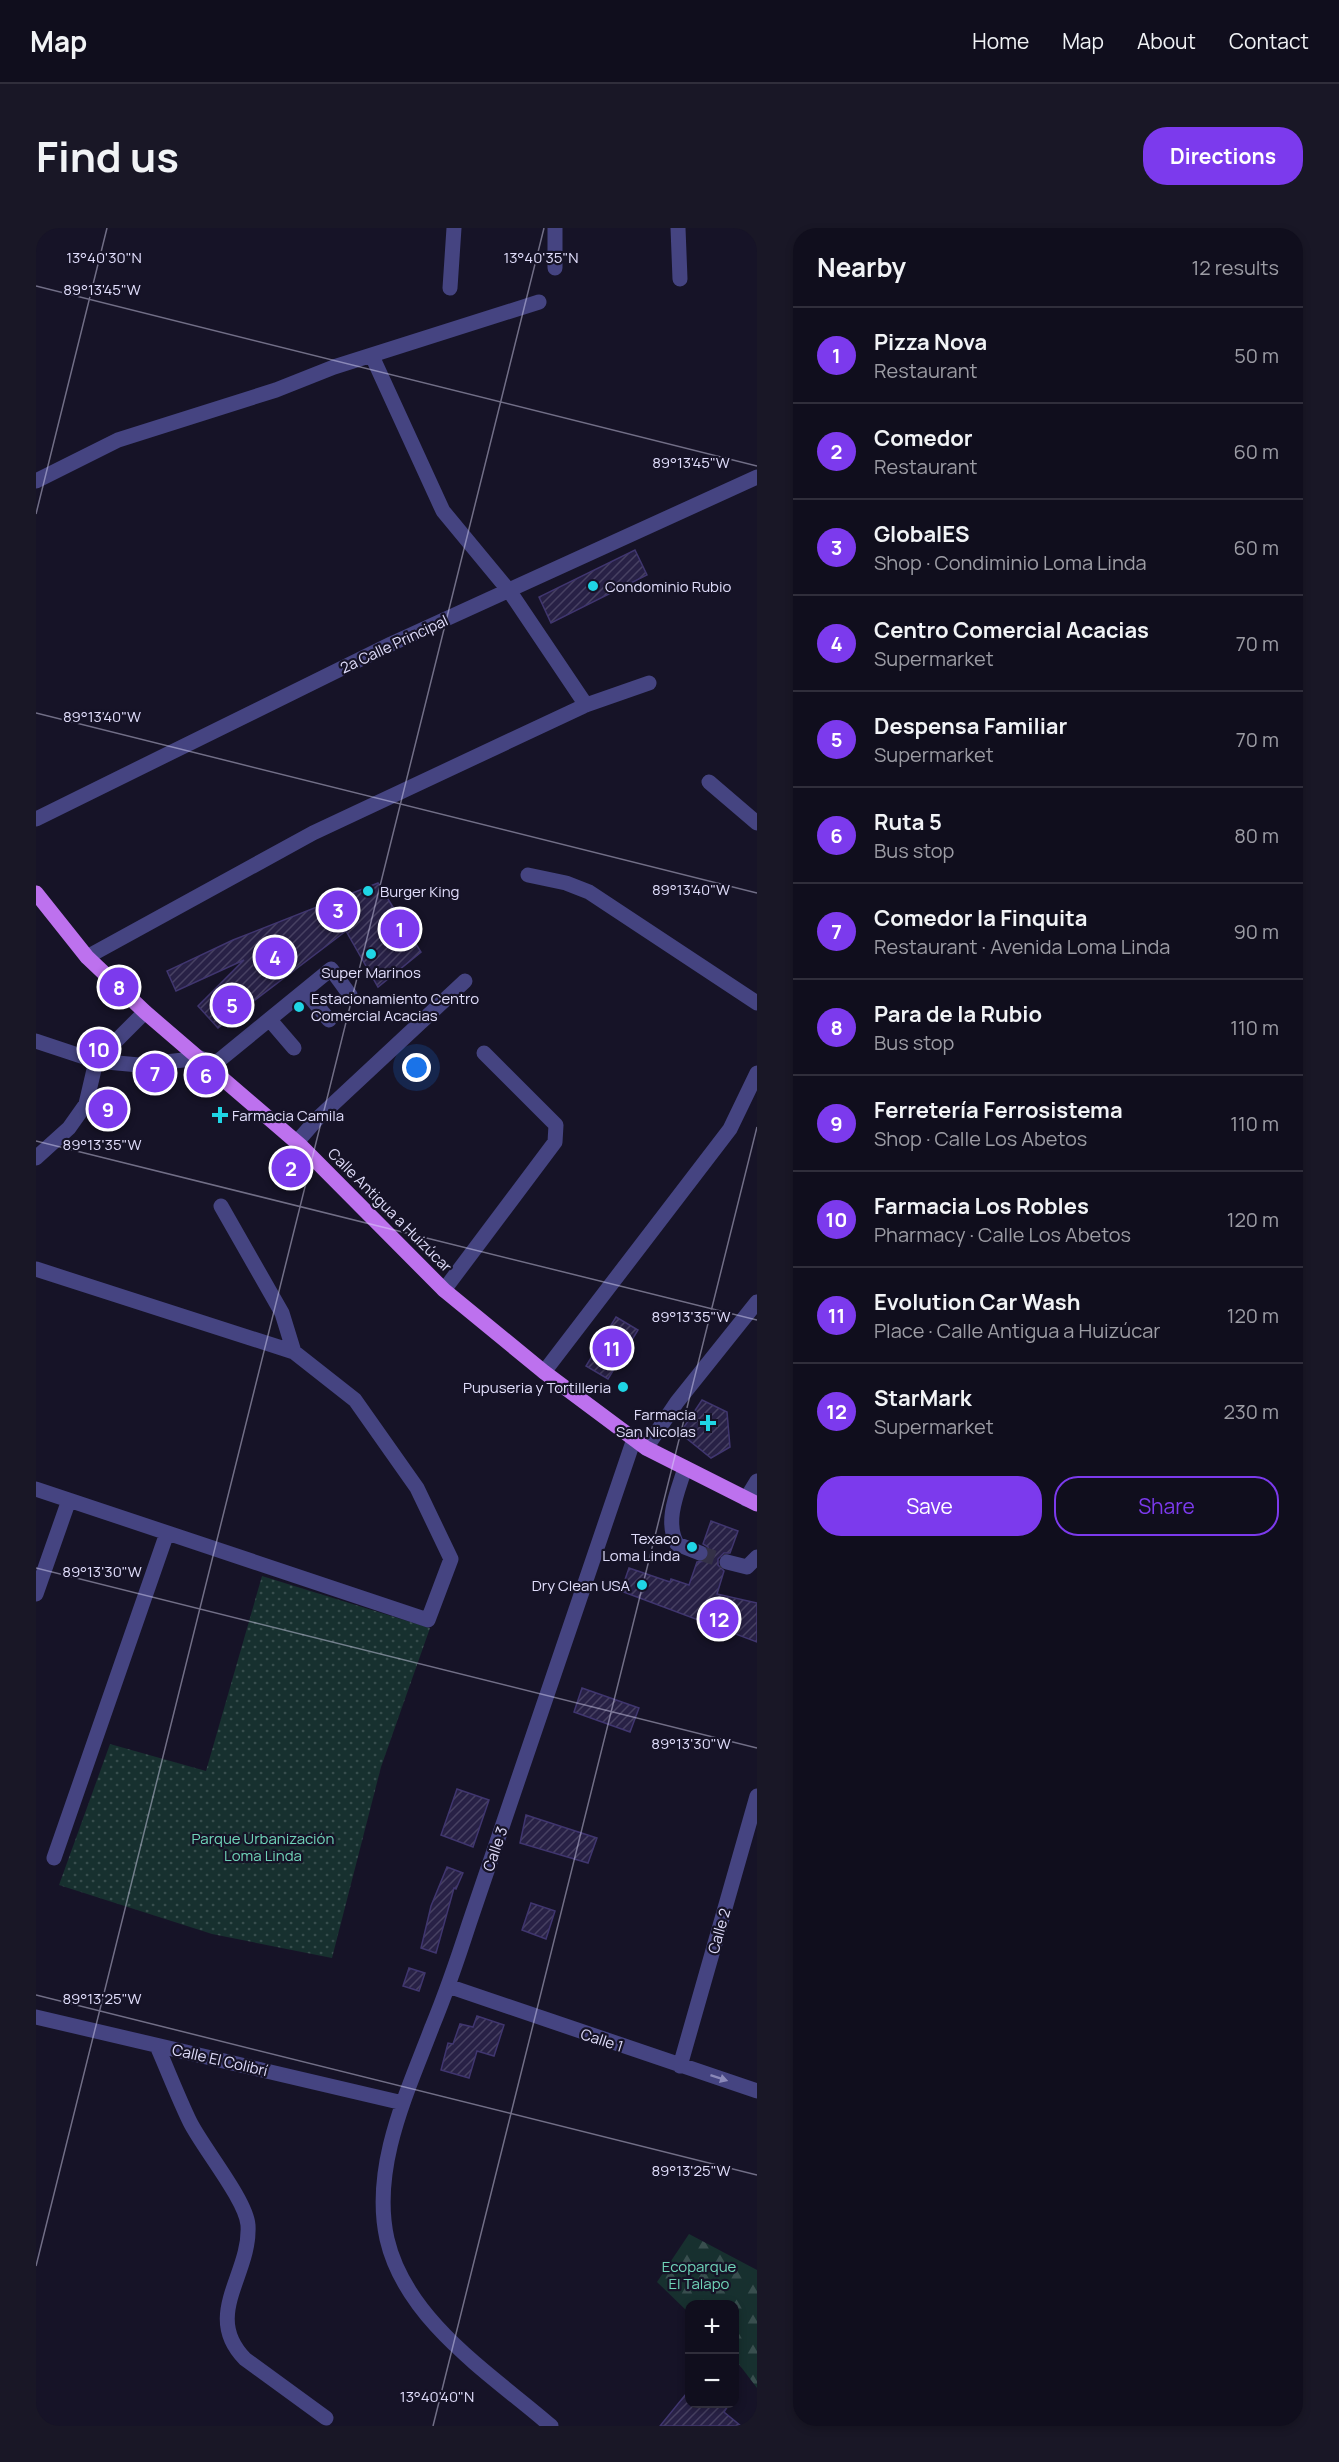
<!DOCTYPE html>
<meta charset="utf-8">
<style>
:root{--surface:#100e1d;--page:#191726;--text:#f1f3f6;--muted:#9c9ca4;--line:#302e3b;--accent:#7c3aed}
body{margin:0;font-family:Manrope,sans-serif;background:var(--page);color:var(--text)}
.controls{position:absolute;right:18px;bottom:18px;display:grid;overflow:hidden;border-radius:12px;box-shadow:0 3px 9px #0003}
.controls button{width:54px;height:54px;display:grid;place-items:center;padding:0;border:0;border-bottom:2px solid var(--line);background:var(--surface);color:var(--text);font:30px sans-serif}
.you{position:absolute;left:381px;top:840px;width:21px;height:21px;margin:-15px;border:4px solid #fff;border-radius:50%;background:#1a73e8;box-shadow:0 0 0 9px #1a73e833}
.badge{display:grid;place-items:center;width:39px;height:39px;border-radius:50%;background:var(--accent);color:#fff;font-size:20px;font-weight:700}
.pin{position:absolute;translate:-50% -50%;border:3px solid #fff;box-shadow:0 2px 6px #0006}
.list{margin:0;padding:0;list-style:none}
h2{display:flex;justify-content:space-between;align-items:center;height:78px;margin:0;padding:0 24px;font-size:26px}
h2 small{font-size:20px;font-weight:400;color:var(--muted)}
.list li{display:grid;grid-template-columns:39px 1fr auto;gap:18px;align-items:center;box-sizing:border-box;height:96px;padding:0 24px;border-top:2px solid var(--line)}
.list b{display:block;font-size:22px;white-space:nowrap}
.list p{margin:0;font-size:20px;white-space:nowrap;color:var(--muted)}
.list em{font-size:20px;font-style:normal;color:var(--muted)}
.actions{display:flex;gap:12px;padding:18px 24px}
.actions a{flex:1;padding:14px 0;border:2px solid var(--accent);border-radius:24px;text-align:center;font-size:21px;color:var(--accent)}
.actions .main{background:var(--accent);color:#fff}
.map{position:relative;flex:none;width:721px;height:2198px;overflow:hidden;border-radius:24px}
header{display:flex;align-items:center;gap:36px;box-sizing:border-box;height:84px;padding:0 30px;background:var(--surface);border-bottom:2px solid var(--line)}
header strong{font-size:28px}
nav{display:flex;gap:33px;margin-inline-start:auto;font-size:21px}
.intro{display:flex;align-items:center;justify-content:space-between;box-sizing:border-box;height:144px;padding:0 36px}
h1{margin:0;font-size:42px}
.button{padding:15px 27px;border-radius:24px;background:var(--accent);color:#fff;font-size:21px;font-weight:700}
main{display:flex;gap:36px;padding:0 36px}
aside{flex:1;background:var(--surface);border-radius:24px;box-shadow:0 3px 9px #0003}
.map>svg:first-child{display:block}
</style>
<header>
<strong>Map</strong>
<nav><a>Home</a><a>Map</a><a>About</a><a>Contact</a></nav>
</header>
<div class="intro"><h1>Find us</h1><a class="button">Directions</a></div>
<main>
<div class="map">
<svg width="721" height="2198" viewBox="0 0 721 2198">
<defs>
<pattern id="forest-firs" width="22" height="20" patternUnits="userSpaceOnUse" patternTransform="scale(1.5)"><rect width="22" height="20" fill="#17302f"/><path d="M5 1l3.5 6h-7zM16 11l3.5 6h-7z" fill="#384e4e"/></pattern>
<pattern id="park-dots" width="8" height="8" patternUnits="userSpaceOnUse" patternTransform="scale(1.5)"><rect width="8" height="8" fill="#17302f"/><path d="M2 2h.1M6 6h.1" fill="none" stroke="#384e4e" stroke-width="1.8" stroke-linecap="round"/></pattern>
<pattern id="building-hatch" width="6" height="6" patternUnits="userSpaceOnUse" patternTransform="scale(1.5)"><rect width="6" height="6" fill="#282146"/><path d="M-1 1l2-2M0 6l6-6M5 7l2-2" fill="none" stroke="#474162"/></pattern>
</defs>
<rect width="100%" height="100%" fill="#161327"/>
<path fill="url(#forest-firs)" d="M653,2006L721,2042V2160L699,2131L698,2076H654L653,2085L621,2054Z"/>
<path fill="url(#park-dots)" d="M226,1348L394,1400L345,1539L296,1730L176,1706L23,1657L74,1516L170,1543Z"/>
<path fill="url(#building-hatch)" stroke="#40366f" stroke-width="1.5" d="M599,322L611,347L515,395L503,369Z
M342,655L385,724L342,759L310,703L182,800L162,778L208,732L140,763L131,743L197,712Z
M580,1089L602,1102L572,1151L550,1138Z
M666,1172L691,1184L694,1219L675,1230L644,1205Z
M675,1293L702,1303L694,1325H688L682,1331V1337L688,1343L681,1366L721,1375V1414L585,1363L593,1340L634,1354L635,1351L653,1357L661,1334L670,1333L673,1328L672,1319L667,1316Z
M546,1460L603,1480L594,1504L538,1484Z
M421,1561L453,1572L437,1619L405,1607Z
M490,1587L561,1610L552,1635L484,1615Z
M411,1639L427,1645L420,1661L418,1660L400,1725L385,1720L395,1678Z
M495,1675L519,1683L510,1711L486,1702Z
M373,1740L389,1745L383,1763L367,1758Z
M441,1788L468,1797L458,1828L441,1823L433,1850L405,1842L412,1815L417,1816L424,1796L437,1799Z
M654,2161V2175H694L688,2184L705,2198H624Z"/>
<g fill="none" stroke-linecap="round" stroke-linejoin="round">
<path stroke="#343147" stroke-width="15" stroke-dasharray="15 8" stroke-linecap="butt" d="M664,1325L691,1334"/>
<path stroke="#454481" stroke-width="15" d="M519,0V40
M642,0L644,51
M414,60L418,0
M336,128L407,283L474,364L550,477
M0,253L82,212L240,162L298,139L503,74
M673,554L721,595
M0,591L355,416L721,249
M492,647L530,655L553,664L721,775
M51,729L277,605L550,477L613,455
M269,763L293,792
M234,792L258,820
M0,813L60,833L103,837L165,830
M175,839L295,741L314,767
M261,914L281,891L429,753
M0,930L33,900L50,876L60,833L109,784
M185,978L246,1085L258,1124
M0,1041L258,1124L319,1172L381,1260L415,1331L392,1392L0,1261
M408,1062L519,914L520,897L448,825
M508,1144L694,901L721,845
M610,1220L641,1174L721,1074
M649,1240C642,1263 628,1293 641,1316L664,1325
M710,1271L721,1253
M691,1334L711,1339L721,1329
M0,1366L33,1272
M18,1630L131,1305
M412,1758L721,1863
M0,1789L367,1875
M121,1818C132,1843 142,1869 154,1894C167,1920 210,1972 212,1997C215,2047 166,2087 209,2131L290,2190
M644,1838L721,1568
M515,2198C455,2146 370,2093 351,2011C335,1939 371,1865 396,1799C410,1765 422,1730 433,1696C488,1534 543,1373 598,1211"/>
<path stroke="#bd71ee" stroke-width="15" d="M0,665L51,729L109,784L265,918L408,1062L508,1144L610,1220L721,1276"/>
</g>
<defs><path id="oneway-solid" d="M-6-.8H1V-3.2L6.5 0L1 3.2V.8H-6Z" transform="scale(1.5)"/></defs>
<use fill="#8b89b8" href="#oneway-solid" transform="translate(683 1850) rotate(18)"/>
<path fill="none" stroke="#e0ddfb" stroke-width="1.5" stroke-opacity="0.45" d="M0,58L721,238M0,286L71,0M0,485L721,665M0,913L721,1092M0,1340L721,1520M0,1767L721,1947M0,2038L508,0M0,2194L15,2198M397,2198L721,899"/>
<g fill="#1fd5e5" stroke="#161327" stroke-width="2">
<circle cx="557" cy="358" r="6"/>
<circle cx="332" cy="663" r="6"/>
<circle cx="335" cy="726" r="6"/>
<circle cx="263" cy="779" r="6"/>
<path d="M181 878h6v6h6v6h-6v6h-6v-6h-6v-6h6z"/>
<circle cx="587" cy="1159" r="6"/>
<path d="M669 1186h6v6h6v6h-6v6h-6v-6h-6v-6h6z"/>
<circle cx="656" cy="1319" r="6"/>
<circle cx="606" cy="1357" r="6"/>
</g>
<g text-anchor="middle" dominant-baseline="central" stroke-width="4.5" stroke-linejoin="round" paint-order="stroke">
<g font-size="15" fill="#e0ddfb" stroke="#161327" text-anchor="start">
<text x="569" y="358">Condominio Rubio</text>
<text x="344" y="663">Burger King</text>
<text x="335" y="744" text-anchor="middle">Super Marinos</text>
<text x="275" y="770">Estacionamiento Centro<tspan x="275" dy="17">Comercial Acacias</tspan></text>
<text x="196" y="887">Farmacia Camila</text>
<text x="575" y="1159" text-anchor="end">Pupuseria y Tortilleria</text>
<text x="660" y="1186" text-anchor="end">Farmacia<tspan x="660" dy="17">San Nicolas</tspan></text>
<text x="644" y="1310" text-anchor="end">Texaco<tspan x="644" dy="17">Loma Linda</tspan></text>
<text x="594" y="1357" text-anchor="end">Dry Clean USA</text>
</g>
<g font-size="15" fill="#e0ddfb" stroke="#161327">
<text transform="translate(358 416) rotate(-25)">2a Calle Principal</text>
<text transform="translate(354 982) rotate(45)">Calle Antigua a Huizúcar</text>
<text transform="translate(459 1621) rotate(-71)">Calle 3</text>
<text transform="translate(683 1703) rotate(-74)">Calle 2</text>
<text transform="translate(566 1812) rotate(18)">Calle 1</text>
<text transform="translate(184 1832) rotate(13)">Calle El Colibrí</text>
</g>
<g font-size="15" fill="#70d4b9" stroke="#161327">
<text x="227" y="1610">Parque Urbanización<tspan x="227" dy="17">Loma Linda</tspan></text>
<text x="663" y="2038">Ecoparque<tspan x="663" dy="17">El Talapo</tspan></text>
</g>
</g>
<g font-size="15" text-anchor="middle" fill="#e0ddfb" stroke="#161327" stroke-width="4.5" stroke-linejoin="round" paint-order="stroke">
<text x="68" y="35">13°40'30"N</text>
<text x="505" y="35">13°40'35"N</text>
<text x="66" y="67">89°13'45"W</text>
<text x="655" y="240">89°13'45"W</text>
<text x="66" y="494">89°13'40"W</text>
<text x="655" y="667">89°13'40"W</text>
<text x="66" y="922">89°13'35"W</text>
<text x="655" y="1094">89°13'35"W</text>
<text x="66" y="1349">89°13'30"W</text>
<text x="655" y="1521">89°13'30"W</text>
<text x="66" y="1776">89°13'25"W</text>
<text x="655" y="1948">89°13'25"W</text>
<text x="401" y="2174">13°40'40"N</text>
</g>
</svg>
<div class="controls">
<button>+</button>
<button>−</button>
</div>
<div class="you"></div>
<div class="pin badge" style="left:364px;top:701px">1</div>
<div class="pin badge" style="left:255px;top:940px">2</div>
<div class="pin badge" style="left:302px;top:682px">3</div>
<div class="pin badge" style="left:239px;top:729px">4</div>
<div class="pin badge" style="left:196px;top:777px">5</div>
<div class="pin badge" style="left:170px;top:847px">6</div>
<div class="pin badge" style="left:119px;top:845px">7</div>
<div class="pin badge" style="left:83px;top:759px">8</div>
<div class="pin badge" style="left:72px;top:881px">9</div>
<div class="pin badge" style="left:63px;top:821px">10</div>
<div class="pin badge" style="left:576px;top:1120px">11</div>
<div class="pin badge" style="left:683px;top:1391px">12</div>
</div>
<aside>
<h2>Nearby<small>12 results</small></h2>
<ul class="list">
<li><span class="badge">1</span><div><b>Pizza Nova</b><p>Restaurant</p></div><em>50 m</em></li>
<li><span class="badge">2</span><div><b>Comedor</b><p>Restaurant</p></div><em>60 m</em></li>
<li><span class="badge">3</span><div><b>GlobalES</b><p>Shop · Condiminio Loma Linda</p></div><em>60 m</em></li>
<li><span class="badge">4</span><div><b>Centro Comercial Acacias</b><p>Supermarket</p></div><em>70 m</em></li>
<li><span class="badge">5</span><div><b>Despensa Familiar</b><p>Supermarket</p></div><em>70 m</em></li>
<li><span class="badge">6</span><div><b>Ruta 5</b><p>Bus stop</p></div><em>80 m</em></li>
<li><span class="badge">7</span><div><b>Comedor la Finquita</b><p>Restaurant · Avenida Loma Linda</p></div><em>90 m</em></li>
<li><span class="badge">8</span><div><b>Para de la Rubio</b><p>Bus stop</p></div><em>110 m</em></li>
<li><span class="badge">9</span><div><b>Ferretería Ferrosistema</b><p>Shop · Calle Los Abetos</p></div><em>110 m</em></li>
<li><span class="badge">10</span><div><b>Farmacia Los Robles</b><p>Pharmacy · Calle Los Abetos</p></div><em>120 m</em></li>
<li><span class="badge">11</span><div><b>Evolution Car Wash</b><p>Place · Calle Antigua a Huizúcar</p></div><em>120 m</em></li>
<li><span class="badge">12</span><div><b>StarMark</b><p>Supermarket</p></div><em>230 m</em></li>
</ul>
<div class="actions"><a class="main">Save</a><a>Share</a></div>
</aside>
</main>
